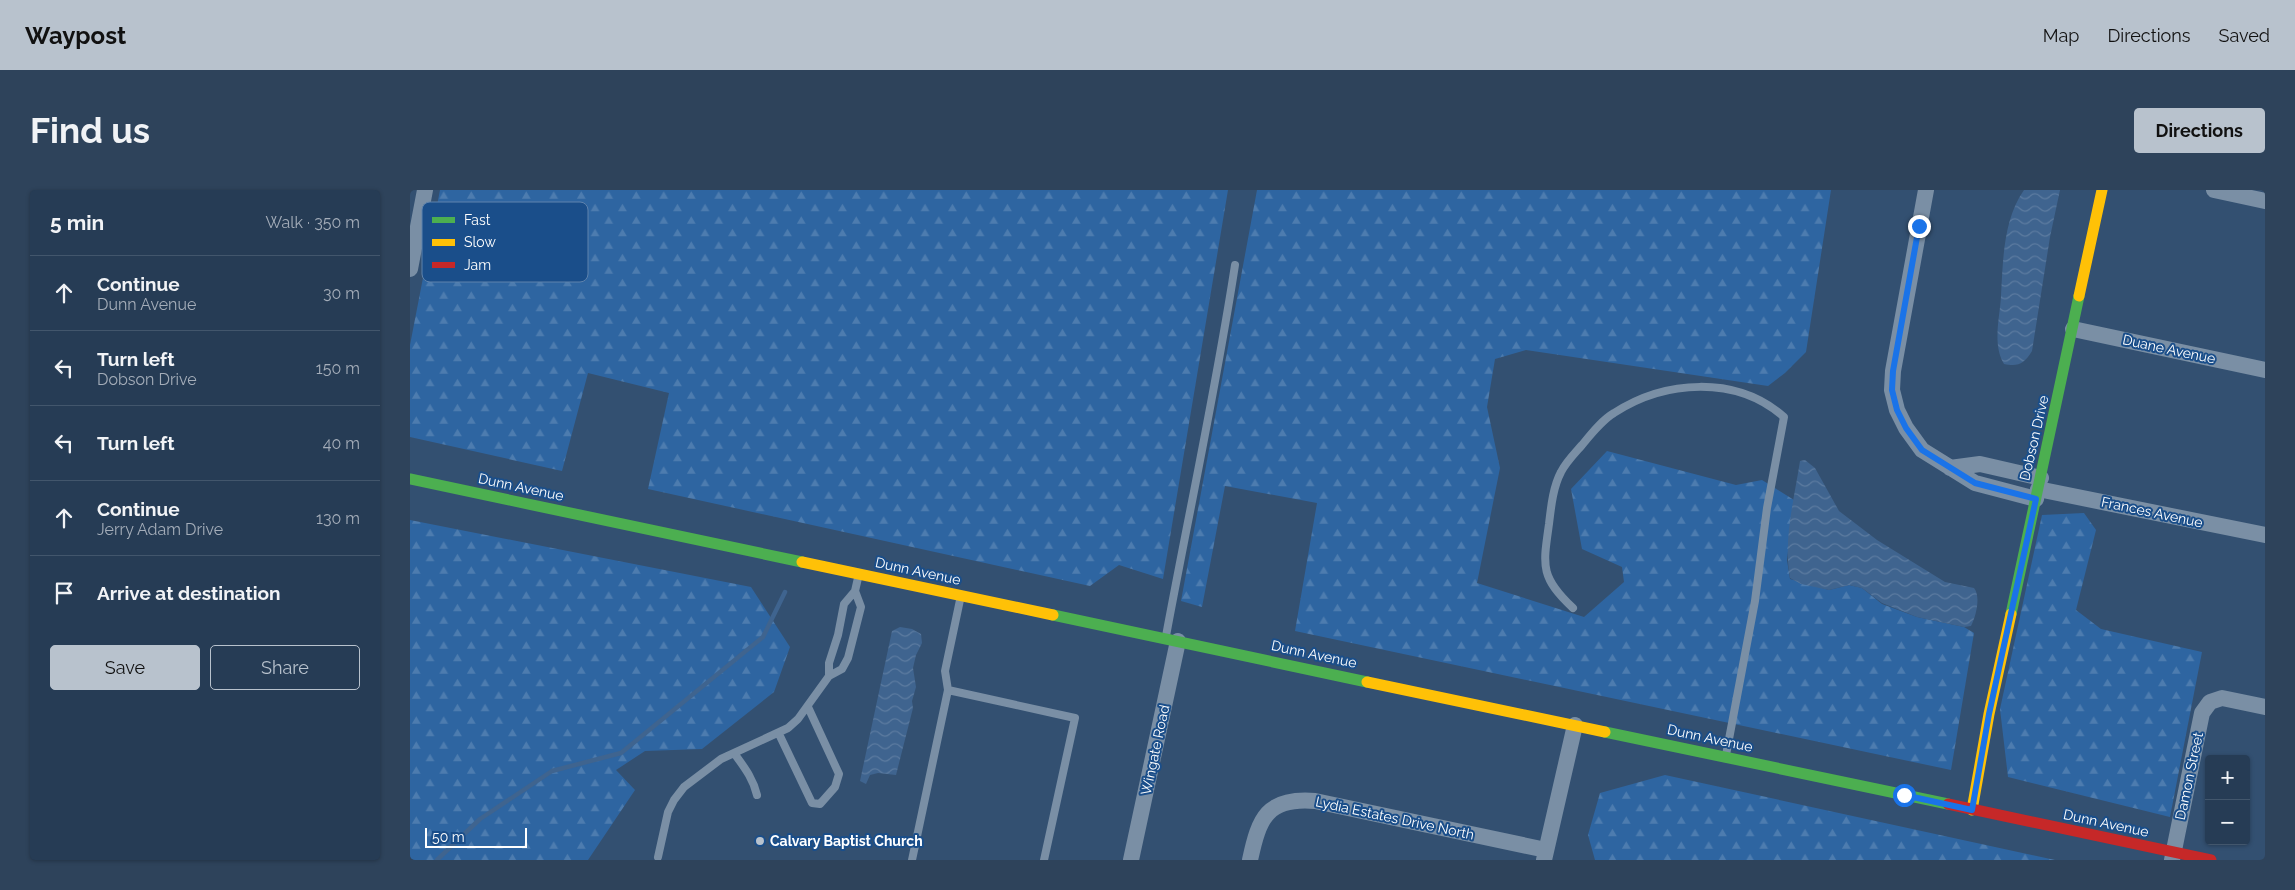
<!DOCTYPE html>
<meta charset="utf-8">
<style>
:root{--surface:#263c55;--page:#2e435b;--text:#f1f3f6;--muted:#a4adb9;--line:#42566c;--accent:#b8c2cd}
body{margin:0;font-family:Raleway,sans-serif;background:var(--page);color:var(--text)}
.controls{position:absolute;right:15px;bottom:15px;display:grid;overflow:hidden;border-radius:5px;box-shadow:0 1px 4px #0004}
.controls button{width:45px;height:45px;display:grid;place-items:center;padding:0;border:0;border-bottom:1px solid var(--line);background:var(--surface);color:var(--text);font:25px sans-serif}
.scale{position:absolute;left:15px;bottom:12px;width:102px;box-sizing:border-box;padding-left:5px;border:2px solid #fff;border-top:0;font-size:14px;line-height:18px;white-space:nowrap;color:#fff;-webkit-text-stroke:4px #1a4e8a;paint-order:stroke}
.stop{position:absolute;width:15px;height:15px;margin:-11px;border:4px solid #1a73e8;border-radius:50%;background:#fff}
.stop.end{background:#1a73e8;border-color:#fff;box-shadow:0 1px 5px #0008}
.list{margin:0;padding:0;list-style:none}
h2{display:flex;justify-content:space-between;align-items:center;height:65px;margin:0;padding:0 20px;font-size:21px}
h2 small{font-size:16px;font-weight:400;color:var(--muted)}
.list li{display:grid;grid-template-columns:32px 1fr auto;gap:15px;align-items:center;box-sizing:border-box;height:75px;padding:0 20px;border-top:1px solid var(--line)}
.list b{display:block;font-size:19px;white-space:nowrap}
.list p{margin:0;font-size:16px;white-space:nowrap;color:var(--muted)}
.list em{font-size:16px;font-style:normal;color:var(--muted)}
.actions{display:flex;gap:10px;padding:15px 20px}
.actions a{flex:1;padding:11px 0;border:1px solid var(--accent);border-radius:5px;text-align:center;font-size:18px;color:var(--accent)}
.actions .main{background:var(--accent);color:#111}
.icon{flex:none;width:28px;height:28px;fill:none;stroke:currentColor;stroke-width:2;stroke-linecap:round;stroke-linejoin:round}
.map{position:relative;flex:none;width:1855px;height:670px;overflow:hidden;border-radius:5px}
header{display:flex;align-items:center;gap:30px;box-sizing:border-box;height:70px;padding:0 25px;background:var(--accent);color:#111}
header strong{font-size:24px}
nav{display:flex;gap:28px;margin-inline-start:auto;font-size:18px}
.intro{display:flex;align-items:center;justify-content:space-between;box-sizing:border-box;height:120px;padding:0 30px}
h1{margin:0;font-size:35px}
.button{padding:12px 22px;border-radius:5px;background:var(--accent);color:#111;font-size:18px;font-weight:700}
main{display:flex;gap:30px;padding:0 30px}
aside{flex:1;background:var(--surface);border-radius:5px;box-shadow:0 1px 4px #0004}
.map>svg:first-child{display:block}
</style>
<header>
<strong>Waypost</strong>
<nav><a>Map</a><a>Directions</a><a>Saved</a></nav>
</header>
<div class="intro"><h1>Find us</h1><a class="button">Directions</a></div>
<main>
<aside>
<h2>5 min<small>Walk · 350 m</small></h2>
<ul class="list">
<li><svg class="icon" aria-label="ahead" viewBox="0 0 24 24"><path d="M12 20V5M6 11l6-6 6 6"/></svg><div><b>Continue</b><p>Dunn Avenue</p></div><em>30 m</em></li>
<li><svg class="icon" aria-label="left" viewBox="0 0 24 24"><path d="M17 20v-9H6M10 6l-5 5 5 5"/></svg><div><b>Turn left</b><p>Dobson Drive</p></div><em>150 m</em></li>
<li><svg class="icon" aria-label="left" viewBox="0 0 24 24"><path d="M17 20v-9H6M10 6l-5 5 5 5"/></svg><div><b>Turn left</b></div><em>40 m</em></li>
<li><svg class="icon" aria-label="ahead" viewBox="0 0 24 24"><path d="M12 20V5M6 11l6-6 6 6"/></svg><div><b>Continue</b><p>Jerry Adam Drive</p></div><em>130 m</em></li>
<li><svg class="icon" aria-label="arrive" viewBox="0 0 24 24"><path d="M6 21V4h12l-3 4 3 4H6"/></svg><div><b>Arrive at destination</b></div></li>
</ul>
<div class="actions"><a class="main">Save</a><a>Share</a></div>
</aside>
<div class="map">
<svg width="1855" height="670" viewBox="0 0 1855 670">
<defs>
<pattern id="forest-firs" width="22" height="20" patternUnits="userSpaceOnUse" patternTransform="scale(1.25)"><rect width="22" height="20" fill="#2e65a1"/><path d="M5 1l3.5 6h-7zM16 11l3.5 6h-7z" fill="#4d7caf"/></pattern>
<pattern id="water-waves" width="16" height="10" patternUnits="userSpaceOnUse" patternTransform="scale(1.25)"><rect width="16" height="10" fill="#3f648f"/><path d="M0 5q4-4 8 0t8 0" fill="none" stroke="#5c7ba0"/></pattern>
</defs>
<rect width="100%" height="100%" fill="#335071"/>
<path fill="url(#forest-firs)" d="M30,0H818L753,389L709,375L680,396L238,299L259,203L178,183L152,281L0,247V155Z
M847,0H1421L1396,162L1375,183L1358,196L1116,160L1085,169L1077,217L1090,278L1067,393L1174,427L1214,392L1212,377L1172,359L1161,299L1197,261L1326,295L1352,290L1384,310L1377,370L1380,389L1419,400L1439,395L1452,398L1472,414L1507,427L1554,437L1564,443L1541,580L885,441L907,313L815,296L792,417L771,411Z
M1674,323L1686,340L1666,420L1691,439L1792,462L1760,627L1598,587L1590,519L1632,325Z
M0,330L341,397L380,457L364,502L292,559L235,561L206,580L225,600L178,670H0Z
M1255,585L1645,670H1185L1178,645L1190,603Z"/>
<path fill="url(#water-waves)" d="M1614,0H1650L1640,47L1622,161C1614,174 1608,177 1594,174C1582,154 1590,127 1591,106C1593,71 1593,30 1614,0Z
M1395,270L1405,278L1429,321L1467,350L1535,392L1564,398C1571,407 1566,426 1561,436L1554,437L1507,427L1472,413L1452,398L1439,395L1419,400L1391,394L1380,388C1373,350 1384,310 1390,271Z
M490,437L502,439L511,444L512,453L506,465L503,478L506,497L502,511L503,518L486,585L468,583L460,585L456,594L450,591L482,441Z"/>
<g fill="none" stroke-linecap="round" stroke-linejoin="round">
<path stroke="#3f648f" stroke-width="4.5" d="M27,670L70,629L142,581L211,563L353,447L375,402"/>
<path stroke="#7a8fa5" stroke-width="8" d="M445,401L451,417L438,468L432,479L419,486V473L428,445L434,414L445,401L448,388
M1163,418C1130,387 1133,376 1139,334C1141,317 1143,297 1151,282C1156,272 1165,263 1172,255C1181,244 1192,230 1204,223C1255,190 1326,185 1374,227L1357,318L1345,411L1316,565
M756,446C779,322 806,199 825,75
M538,500L665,528L634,670
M369,544L402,613L410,614L425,597L429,584L398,517
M324,563C334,577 343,588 347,605
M248,667L258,622L264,610L274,597L311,569L378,538L388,529L419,486
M502,670L538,500L535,481L550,410"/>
<path stroke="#7a8fa5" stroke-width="16" d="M1516,0L1483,181L1482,200L1487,220L1496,238L1512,260L1565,293L1626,309
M1804,0L1855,11
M0,79L15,0
M1663,139L1855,180
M1540,278L1570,274L1631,288
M1628,299L1855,345
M721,670L768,451
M840,670C849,628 857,607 905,611L1136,660
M1134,670L1165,535
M1762,670L1792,523L1800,512L1812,508L1855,517"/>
<path stroke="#4caf50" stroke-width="11" d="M0,289L392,372
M1601,424L1669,106
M643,425L957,492
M1195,542L1538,614"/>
<path stroke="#ffc107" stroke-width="11" d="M1669,106L1692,0
M392,372L643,425
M957,492L1195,542
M1562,620L1579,524L1601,424"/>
<path stroke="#c62828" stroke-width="11" d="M1538,614L1801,670"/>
</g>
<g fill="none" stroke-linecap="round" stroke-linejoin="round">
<path stroke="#1a73e8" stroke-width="6" d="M1494,605L1562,620L1579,524L1626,309L1565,293L1512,260L1496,238L1487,220L1482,200L1483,181L1509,36"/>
</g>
<circle fill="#b8c2cd" stroke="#1a4e8a" stroke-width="2" cx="350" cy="651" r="5"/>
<g text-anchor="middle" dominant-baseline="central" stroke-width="4" stroke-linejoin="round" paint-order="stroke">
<g font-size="14" fill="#fff" stroke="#1a4e8a">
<text transform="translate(1759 159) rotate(12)">Duane Avenue</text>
<text transform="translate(1624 248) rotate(-77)">Dobson Drive</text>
<text transform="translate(111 297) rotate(12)">Dunn Avenue</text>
<text transform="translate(1742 322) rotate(12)">Frances Avenue</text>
<text transform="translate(508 381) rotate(12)">Dunn Avenue</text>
<text transform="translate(904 464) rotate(12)">Dunn Avenue</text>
<text transform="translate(1300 548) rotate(12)">Dunn Avenue</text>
<text transform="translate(745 560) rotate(-78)">Wingate Road</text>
<text transform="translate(1779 586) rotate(-78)">Damon Street</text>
<text transform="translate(985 628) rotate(12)">Lydia Estates Drive North</text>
<text transform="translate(1696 633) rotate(12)">Dunn Avenue</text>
</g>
<g font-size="14" font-weight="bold" fill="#fff" stroke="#1a4e8a" text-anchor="start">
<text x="360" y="651">Calvary Baptist Church</text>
</g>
</g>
<rect x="12" y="12" width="166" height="80" rx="8" fill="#1a4e8a" stroke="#5f83ad" stroke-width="1"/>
<rect x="22" y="27" width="23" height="6" fill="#4caf50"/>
<rect x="22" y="49" width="23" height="7" fill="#ffc107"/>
<rect x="22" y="72" width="23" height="6" fill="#c62828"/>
<g font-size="14" fill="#fff">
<text x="54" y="35">Fast</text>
<text x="54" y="57">Slow</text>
<text x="54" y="80">Jam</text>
</g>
</svg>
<div class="controls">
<button>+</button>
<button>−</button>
</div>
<div class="scale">50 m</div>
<div class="stop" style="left:1494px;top:605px"></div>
<div class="stop end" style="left:1509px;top:36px"></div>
</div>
</main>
